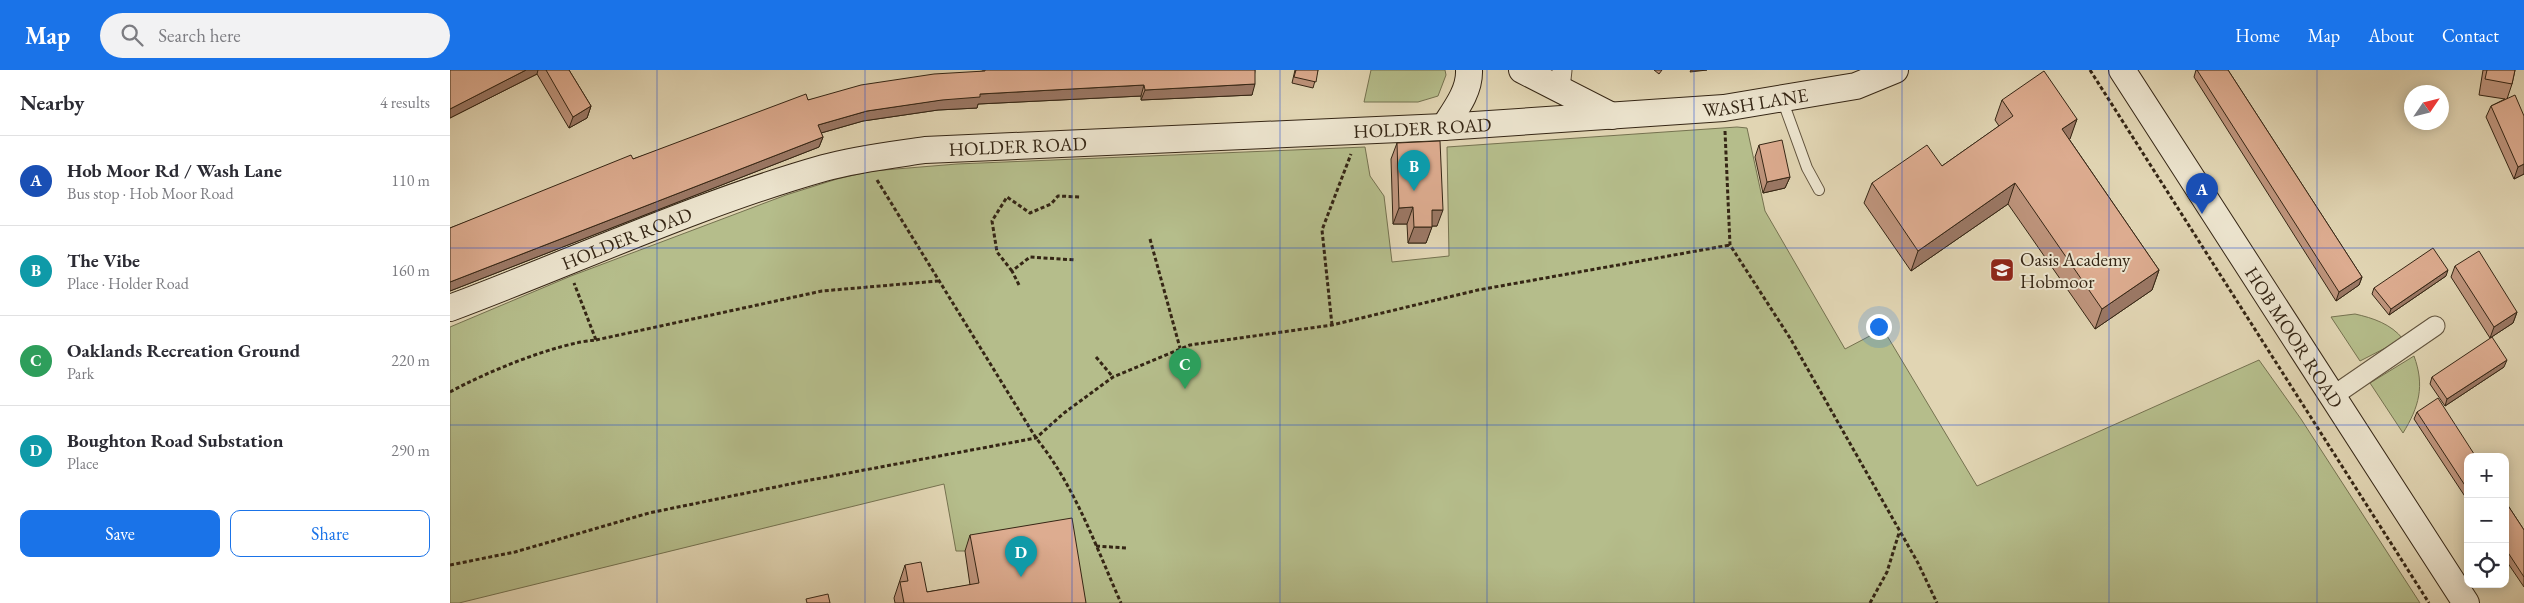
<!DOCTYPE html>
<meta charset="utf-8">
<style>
:root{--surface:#fff;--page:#f2f2f3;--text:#2b2b33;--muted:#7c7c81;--line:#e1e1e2;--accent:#1a73e8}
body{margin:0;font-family:"EB Garamond",serif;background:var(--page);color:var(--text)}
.controls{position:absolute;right:15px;bottom:15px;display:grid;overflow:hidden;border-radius:10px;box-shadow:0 2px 12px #0003}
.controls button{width:45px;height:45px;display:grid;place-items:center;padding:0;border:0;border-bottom:1px solid var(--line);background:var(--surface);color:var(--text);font:25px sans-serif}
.compass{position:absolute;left:1954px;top:15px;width:45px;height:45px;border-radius:50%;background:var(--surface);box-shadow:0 2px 12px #0003;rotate:55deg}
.you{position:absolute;left:1428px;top:256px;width:18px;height:18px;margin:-12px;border:4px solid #fff;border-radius:50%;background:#1a73e8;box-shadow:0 0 0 8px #1a73e833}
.badge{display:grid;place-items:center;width:32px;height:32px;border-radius:50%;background:var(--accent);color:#fff;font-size:16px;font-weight:700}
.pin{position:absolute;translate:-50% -41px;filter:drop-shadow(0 1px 2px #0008)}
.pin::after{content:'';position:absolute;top:26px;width:18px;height:15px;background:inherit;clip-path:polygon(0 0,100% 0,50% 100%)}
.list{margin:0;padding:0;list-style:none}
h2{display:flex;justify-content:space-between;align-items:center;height:65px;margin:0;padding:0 20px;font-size:21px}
h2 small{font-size:16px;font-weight:400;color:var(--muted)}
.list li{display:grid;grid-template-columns:32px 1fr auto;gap:15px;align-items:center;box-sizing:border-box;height:90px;padding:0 20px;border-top:1px solid var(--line)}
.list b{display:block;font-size:19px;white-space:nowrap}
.list p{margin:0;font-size:16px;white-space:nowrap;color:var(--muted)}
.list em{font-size:16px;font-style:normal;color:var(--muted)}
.actions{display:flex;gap:10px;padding:15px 20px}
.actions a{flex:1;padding:11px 0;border:1px solid var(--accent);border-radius:10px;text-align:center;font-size:18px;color:var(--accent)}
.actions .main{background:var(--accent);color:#fff}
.icon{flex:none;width:28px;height:28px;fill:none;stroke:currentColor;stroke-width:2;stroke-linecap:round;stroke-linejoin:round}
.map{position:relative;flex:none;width:2074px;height:533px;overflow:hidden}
header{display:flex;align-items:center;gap:30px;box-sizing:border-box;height:70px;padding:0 25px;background:var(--accent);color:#fff}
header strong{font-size:24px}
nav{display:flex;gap:28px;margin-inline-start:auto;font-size:18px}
.search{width:350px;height:45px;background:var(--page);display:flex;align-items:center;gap:12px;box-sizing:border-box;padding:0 18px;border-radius:28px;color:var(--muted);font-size:19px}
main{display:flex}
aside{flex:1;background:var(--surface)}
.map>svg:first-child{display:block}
</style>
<header>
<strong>Map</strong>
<div class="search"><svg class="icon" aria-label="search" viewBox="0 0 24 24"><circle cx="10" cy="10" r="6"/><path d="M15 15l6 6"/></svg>Search here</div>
<nav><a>Home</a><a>Map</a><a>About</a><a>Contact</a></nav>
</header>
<main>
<aside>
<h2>Nearby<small>4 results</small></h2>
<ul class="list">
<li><span class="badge" style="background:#1a4fb4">A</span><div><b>Hob Moor Rd / Wash Lane</b><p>Bus stop · Hob Moor Road</p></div><em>110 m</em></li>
<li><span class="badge" style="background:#0f9aa8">B</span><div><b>The Vibe</b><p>Place · Holder Road</p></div><em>160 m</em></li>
<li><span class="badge" style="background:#2e9e5b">C</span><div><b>Oaklands Recreation Ground</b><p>Park</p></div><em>220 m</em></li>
<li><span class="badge" style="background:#0f9aa8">D</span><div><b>Boughton Road Substation</b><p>Place</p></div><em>290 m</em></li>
</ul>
<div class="actions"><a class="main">Save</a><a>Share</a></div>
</aside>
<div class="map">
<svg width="2074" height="533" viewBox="0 0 2074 533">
<rect width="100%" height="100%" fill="#e1d5b3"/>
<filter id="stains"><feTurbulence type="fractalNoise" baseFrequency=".004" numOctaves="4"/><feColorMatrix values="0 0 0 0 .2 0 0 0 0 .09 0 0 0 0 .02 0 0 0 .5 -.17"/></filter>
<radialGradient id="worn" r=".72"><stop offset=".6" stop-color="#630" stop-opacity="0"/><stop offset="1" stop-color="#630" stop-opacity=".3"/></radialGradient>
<path fill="#b5bd8b" stroke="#757250" d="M921,0H995L996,5L988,26L968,32H914Z
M1287,57L1297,58L1315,141L1395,279L1433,259L1527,416L1809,290L1851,349L1970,533H627L515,481H506L494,414L9,533H0V257L121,206L336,125L387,109L422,101L507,94L915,77L920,106L934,126L942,192L999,186L997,77Z
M1905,244C1923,248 1941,254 1953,269L1910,291L1881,247Z
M1964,286C1975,316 1969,337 1953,363L1920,313Z"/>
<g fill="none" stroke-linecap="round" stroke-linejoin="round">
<defs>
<path id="lane" d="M1332,29L1357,98L1369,120"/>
<path id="street" d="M1110,19L1112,0
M1883,326L1985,256"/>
<g id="secondary">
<path d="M1072,0L1162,46"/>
<path id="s1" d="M1672,0L2016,533"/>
<path d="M994,57C1005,40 1020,21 1019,0"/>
<path id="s2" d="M0,238C123,192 247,134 374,98C406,89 441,85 475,80L994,57L1274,38L1406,16L1445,0"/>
</g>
</defs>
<use href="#lane" stroke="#60523c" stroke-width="12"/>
<use href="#street" stroke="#60523c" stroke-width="21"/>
<use href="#secondary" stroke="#352615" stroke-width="28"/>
<path stroke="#352615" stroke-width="3" stroke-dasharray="4 2.5" stroke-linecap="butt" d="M1640,0L1979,533
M1275,61L1280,175L1340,268L1468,493L1487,533
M427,110L586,368C625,416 646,477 671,533
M700,169L730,278
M562,201L547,182L542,151L557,127L580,143L601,134L608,126L631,127
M569,215L562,201L580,187L626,190
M882,255L872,160L901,84
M146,270L372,221L488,211
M646,287L663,307
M0,322C36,302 107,273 146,270L124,213
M646,476L676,478
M0,495L65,482L199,443L350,412L586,368L614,343L663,307L740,275L882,255L1028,220L1280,175
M1420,533L1437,502L1449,463"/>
<use href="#lane" stroke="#ece4ce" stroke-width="10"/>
<use href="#street" stroke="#ece4ce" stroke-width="19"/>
<use href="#secondary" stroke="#ece4ce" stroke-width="26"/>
</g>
<path fill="#be947c" stroke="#352615" d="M0,0H119L141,36L137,48L119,58L87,4L0,48Z
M533,0H805L802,25L691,30V26L528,34L527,38L488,40L413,51L371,63L373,67L369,77L0,221V158L183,89L358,30L533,1Z
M845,0H868L863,18L842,13Z
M1204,0H1212L1209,4Z
M1746,0H1778L1912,207L1909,215L1886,231L1744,7Z
M2033,0H2065L2062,14L2057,29L2074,104L2064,109L2036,47L2041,36L2055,29L2029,25Z
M1552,30L1627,49L1619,69L1709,200L1702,220L1645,259L1558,134L1461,201L1414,133L1422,113L1492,96L1549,56L1545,50Z
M947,73L987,156H982L976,173H958L957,154H943L941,89Z
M1309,75L1340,107L1335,118L1313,123L1305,87Z
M2005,196L2067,242L2063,253L2040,268L2001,207Z
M1996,206L1939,245L1922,224L1924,218Z
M2054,297L1995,336L1980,314L1982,307Z
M1967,342L2018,387V431L1964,349Z
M2055,431L2074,460V517L2055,489Z
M520,465L636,533H445L444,528L455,495L477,522L520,515L515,481Z"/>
<path fill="#9b7865" stroke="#352615" d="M76,0H88L87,4L0,48V39Z
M1241,0H1257L1240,2Z
M805,14L802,25L691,30L695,20Z
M694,15L691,26L528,34L527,38L488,40L413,51L364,65L368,55L417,41L530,24Z
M141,36L137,48L119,58L123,47Z
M1627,49L1620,69L1605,79L1612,59Z
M373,67L369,77L0,221V212Z
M2074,94V104L2064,109L2068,97Z
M1340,107L1335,118L1313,123L1317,112Z
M1565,113L1558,134L1461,201L1468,181Z
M963,137L957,154H943L949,138Z
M982,140H993L987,156H976Z
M964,157H982L976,173H958Z
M1709,200L1702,220L1645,259L1652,239Z
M1998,200L1996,206L1939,245L1941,239Z
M1912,207L1909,215L1886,231L1889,222Z
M2067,242L2063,253L2040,268L2044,257Z
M2057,290L2054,297L1995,336L1997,329Z"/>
<path fill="#ddac90" stroke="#352615" d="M0,0H76L0,39Z
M96,0H119L141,36L123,47Z
M535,0H805V14L695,20L694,15L530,24V27L492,30L417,41L368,55L373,67L0,212V158L181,85L183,89L356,24L358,30L411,15L484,4L535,1Z
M846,0H868L866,12L844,7Z
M1747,0H1778L1912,207L1889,222Z
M2037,0H2065L2062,14L2035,9Z
M1594,1L1627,49L1612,59L1709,200L1652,239L1565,113L1468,181L1422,113L1477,75L1492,96L1563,46L1552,30Z
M2065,25L2074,46V94L2068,97L2041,36Z
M1332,70L1340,107L1317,112L1309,75Z
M990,71L993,140H982V157H964L963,137L949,138L947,73Z
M1983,178L1998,200L1941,239L1924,218Z
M2029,181L2067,242L2044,257L2005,196Z
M2042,267L2057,290L1997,329L1982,307Z
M1988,328L2026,387H2018V420L1967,342Z
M2055,431L2074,460V507L2055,478Z
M622,448L636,533H454L450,512L458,511L455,495L471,492L477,522L529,513L520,465Z
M378,524L380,533H357L356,529Z"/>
<path fill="none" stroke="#1d4ed8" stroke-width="1" stroke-opacity="0.55" d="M207,0V533M415,0V533M622,0V533M830,0V533M1037,0V533M1244,0V533M1452,0V533M1659,0V533M1867,0V533M0,178H2074M0,355H2074"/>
<defs>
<symbol id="school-square" viewBox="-11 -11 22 22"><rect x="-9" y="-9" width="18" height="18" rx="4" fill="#8f2418" stroke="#ece4ce"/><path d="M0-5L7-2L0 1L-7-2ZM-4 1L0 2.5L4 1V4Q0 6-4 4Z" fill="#fff"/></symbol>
</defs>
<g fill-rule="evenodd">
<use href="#school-square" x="1538" y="186" width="28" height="28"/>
</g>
<g text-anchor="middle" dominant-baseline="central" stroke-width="4" stroke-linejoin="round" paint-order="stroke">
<g font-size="19" fill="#352615" stroke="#ece4ce">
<text stroke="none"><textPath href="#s2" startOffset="1334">WASH LANE</textPath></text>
<text stroke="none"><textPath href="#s2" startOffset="1000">HOLDER ROAD</textPath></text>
<text stroke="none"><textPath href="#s2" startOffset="595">HOLDER ROAD</textPath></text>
<text stroke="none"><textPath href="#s2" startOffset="190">HOLDER ROAD</textPath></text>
<text stroke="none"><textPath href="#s1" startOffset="318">HOB MOOR ROAD</textPath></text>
</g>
<g font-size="19" fill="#352615" stroke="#ece4ce" text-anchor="start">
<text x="1570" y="189">Oasis Academy<tspan x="1570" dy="22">Hobmoor</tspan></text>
</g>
</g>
<rect width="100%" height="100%" filter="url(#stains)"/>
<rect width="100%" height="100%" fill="url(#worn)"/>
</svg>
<div class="controls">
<button>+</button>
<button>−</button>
<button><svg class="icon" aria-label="locate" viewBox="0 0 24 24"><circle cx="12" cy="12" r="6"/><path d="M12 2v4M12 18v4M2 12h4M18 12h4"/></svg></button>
</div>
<svg class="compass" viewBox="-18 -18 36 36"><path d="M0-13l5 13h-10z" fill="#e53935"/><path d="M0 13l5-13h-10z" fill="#7c7c81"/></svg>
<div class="you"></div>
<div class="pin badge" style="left:1752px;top:144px;background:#1a4fb4">A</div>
<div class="pin badge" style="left:964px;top:121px;background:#0f9aa8">B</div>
<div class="pin badge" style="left:735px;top:319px;background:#2e9e5b">C</div>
<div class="pin badge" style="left:571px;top:507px;background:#0f9aa8">D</div>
</div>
</main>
